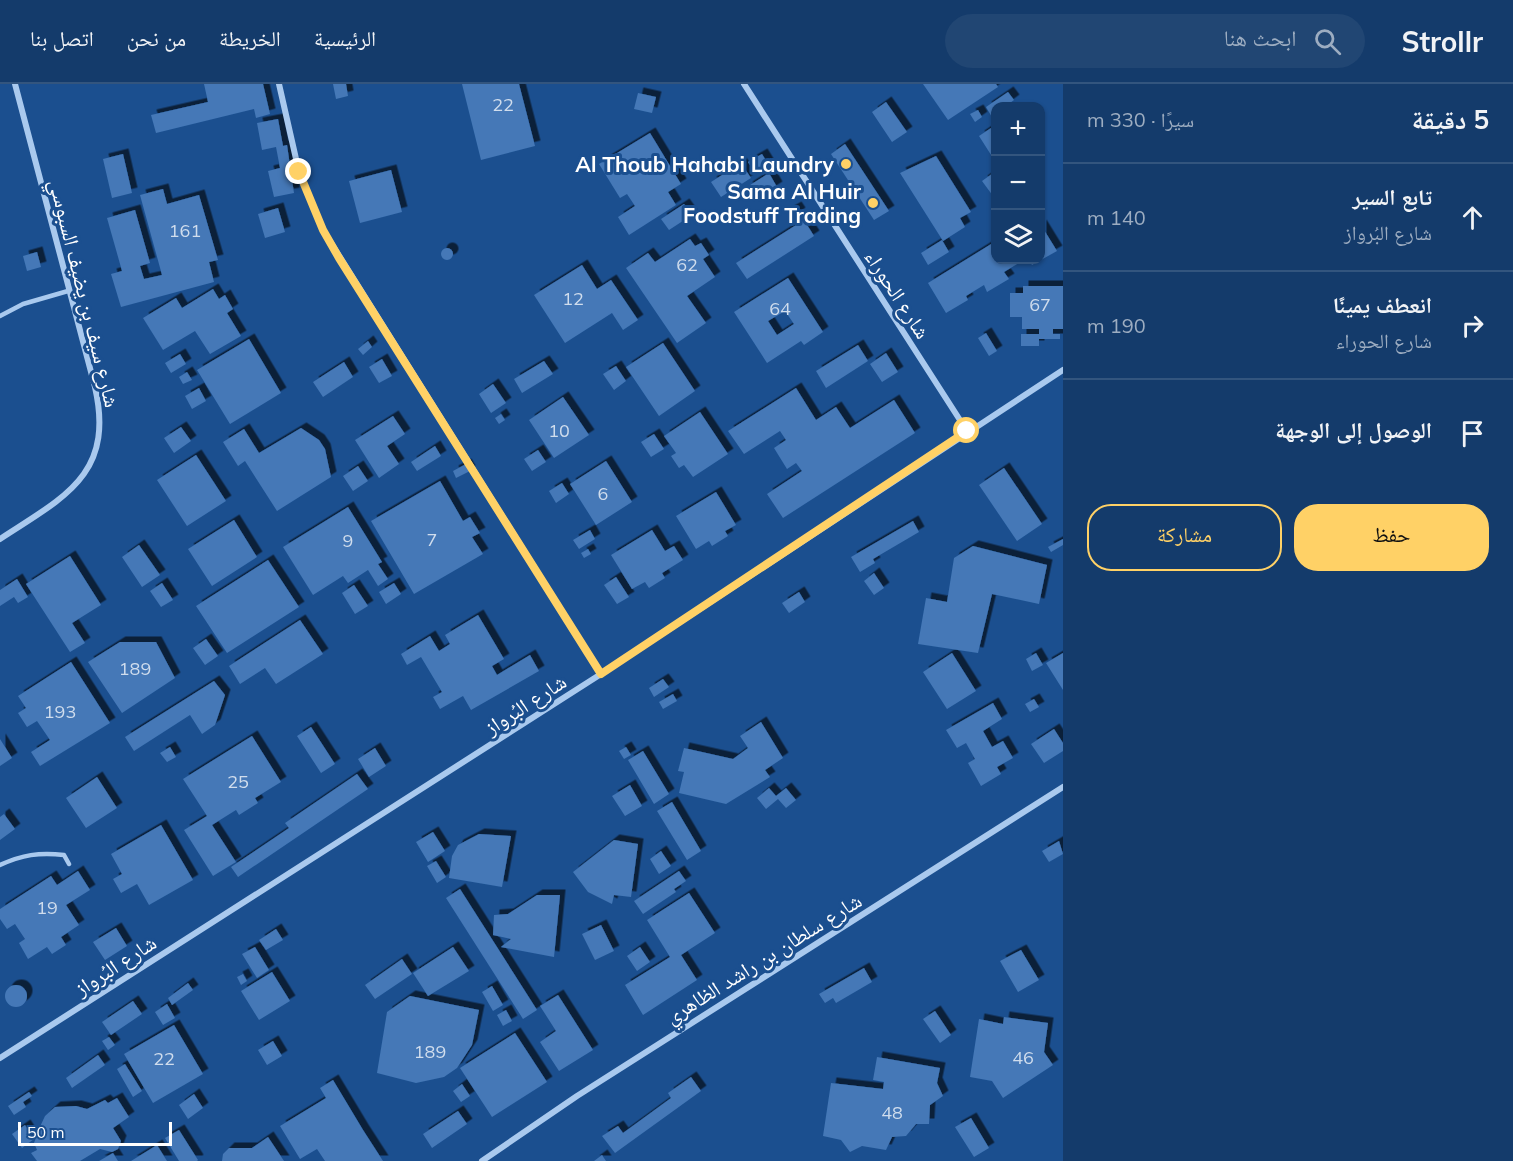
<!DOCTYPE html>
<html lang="ar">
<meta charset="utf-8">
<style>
:root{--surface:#143b6b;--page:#214673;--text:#f1f3f6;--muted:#9dadc1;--line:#33557e;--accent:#ffd166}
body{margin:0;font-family:Mulish,"Noto Naskh Arabic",sans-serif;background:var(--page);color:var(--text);direction:rtl}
.controls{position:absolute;right:18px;top:18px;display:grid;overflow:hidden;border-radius:12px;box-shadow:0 2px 4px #0004}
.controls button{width:54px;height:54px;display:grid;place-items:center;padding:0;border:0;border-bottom:2px solid var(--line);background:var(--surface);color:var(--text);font:30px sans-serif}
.scale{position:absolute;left:18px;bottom:15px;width:154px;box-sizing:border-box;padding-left:6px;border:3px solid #fff;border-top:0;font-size:16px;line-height:21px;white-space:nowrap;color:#fff;-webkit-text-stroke:4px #1b4f8f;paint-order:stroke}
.stop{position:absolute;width:18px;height:18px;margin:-14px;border:4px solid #ffd166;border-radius:50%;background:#fff}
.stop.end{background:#ffd166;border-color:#fff;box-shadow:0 2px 6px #0008}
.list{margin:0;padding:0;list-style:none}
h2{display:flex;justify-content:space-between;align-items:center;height:78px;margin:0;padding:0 24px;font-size:26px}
h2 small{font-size:20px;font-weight:400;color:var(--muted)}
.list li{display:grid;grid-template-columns:39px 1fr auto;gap:18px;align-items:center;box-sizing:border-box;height:108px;padding:0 24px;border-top:2px solid var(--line)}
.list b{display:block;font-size:22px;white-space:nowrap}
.list p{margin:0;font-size:20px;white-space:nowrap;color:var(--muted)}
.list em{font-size:20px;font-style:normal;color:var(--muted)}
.actions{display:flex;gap:12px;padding:18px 24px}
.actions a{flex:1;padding:14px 0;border:2px solid var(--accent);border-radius:24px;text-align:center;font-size:21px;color:var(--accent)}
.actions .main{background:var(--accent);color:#111}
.icon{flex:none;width:33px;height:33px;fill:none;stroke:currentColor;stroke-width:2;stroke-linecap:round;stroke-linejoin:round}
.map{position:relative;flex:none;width:1063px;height:1077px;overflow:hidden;direction:ltr}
header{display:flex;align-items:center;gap:36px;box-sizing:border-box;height:84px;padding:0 30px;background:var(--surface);border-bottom:2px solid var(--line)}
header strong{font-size:28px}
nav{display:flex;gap:33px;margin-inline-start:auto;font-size:21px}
.search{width:420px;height:54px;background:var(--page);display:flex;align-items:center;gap:15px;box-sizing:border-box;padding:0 21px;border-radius:33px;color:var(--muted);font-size:22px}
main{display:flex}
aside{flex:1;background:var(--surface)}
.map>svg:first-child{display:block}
</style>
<header>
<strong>Strollr</strong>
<div class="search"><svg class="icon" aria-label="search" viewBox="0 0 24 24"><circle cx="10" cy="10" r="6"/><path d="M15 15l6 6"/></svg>ابحث هنا</div>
<nav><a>الرئيسية</a><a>الخريطة</a><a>من نحن</a><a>اتصل بنا</a></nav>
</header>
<main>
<aside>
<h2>5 دقيقة<small>سيرًا · 330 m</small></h2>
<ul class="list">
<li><svg class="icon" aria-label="ahead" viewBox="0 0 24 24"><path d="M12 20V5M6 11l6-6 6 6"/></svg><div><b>تابع السير</b><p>شارع البُرواز</p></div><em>140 m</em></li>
<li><svg class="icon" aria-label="right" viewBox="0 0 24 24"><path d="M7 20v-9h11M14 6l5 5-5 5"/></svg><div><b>انعطف يمينًا</b><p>شارع الحوراء</p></div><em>190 m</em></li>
<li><svg class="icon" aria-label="arrive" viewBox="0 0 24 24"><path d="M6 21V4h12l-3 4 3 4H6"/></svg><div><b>الوصول إلى الوجهة</b></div></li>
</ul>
<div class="actions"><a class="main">حفظ</a><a>مشاركة</a></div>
</aside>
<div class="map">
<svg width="1063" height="1077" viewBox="0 0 1063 1077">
<defs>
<filter id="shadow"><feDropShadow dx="5.5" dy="-5.5" stdDeviation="0" flood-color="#0009"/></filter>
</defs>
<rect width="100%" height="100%" fill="#1b4f8f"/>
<path fill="#4478b7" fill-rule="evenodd" filter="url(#shadow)" d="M204,0H263L270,30L256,34L254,25L156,49L151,31L208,18Z
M333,0H346L348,12L336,15Z
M462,0H519L535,62L481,76Z
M923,0H996L998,3L948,36Z
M1008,8L1014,16L1006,22H996V40L986,23Z
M638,9L656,13L652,29L634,25Z
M886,18L907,48L892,58L872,28Z
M978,26L982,33L975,38L970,30Z
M278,35L283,62L287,61L294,109L274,113L268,87L280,84L276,63L262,66L257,39Z
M991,44L996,50V72L993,74L979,52Z
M650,49L681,100L668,108L676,121L629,151L618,133L635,122L627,110L620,114L599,80Z
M845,60L889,127L874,136L831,70Z
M123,70L132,109L112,114L103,75Z
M762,70L770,83L756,91L748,78Z
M936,72L971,128L960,134L965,143L943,157L900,89Z
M741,79L751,94L721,113L711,98Z
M391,86L402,128L360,139L349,97Z
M996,87V110L993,112L982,97Z
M769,89L777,103L755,117L747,103Z
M163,105L167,120L199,111L218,176L209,178L214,198L121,223L111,190L122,187L107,134L135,126L150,179L140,182L144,195L162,191L140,111Z
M684,120L692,131L669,146L661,135Z
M796,123L800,129L792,135L787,128Z
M278,124L285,148L265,154L258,130Z
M804,136L814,152L747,195L736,179Z
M1041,141L1057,167L1032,181L1029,176H1041Z
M690,155L695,162L701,159L709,171L703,175L715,193L687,212L706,239L677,259L626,184L648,169L655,178Z
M942,156L949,168L928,181L921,169Z
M996,157V176H1024L1004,188L1009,195L987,208L984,201L966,212L968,216L946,229L928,199Z
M441 170a6 6 0 1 1 12 0a6 6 0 1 1-12 0Z
M37,168L41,183L27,187L23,172Z
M582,181L597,205L611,196L638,236L623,246L612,229L565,259L534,211Z
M788,194L823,248L804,261L801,257L767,279L734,228ZM785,227L794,240L777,251L768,237Z
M1023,202H1063V245H1053V250H1060V255H1039V262H1021V250H1039V245H1022V233H1010V209H1023Z
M213,205L219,215L225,211L233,225L227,229L241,252L210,270L195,247L163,266L143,234L176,214L182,224Z
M986,249L997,267L989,272L978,254Z
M249,255L281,309L230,340L197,286Z
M368,257L372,263L363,271L358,265Z
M663,259L695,307L659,332L626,283Z
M858,261L868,277L826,304L816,287Z
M886,269L898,288L882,298L870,280Z
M180,270L186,280L171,289L165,279Z
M382,275L392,292L379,299L369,283Z
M544,277L553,290L522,309L514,295Z
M344,278L353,293L323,313L313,298Z
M616,282L626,297L614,306L603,290Z
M187,288L192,296L183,300L179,293Z
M493,300L506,319L491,329L479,310Z
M199,304L206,317L192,325L185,312Z
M796,304L816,336L836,323L850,344L894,316L915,349L783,434L767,410L802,387L796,379L787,385L774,364L786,356L780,347L744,370L728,347Z
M563,313L589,351L554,374L529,336Z
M700,328L728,370L693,393L684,381L679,384L671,372L676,369L664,352Z
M501,330L505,336L499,340L495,334Z
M393,332L405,350L387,362L399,380L379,394L355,356Z
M181,343L191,357L174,369L164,354Z
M301,344L319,356L325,365L331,393L277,427L245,377L238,382L223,358L244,345L259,369Z
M654,350L664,365L651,373L641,358Z
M435,362L441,372L417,387L411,378Z
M538,366L546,378L532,387L524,375Z
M196,371L226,417L187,442L157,396Z
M606,377L632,418L596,441L570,400Z
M466,380L470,387L456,394L453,387Z
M358,382L368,397L353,407L343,392Z
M1004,384L1042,440L1017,457L979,401Z
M440,397L463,437L470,433L480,449L472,453L483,470L414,510L371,437Z
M562,399L569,410L556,419L549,407Z
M716,408L736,441L725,447L728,452L712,462L709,457L696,465L676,432Z
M348,423L382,478L378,480L388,495L378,502L368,486L348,499L343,492L313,511L283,463Z
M234,436L257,473L212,502L188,465Z
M913,437L919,448L873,475L875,479L860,488L851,473Z
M590,446L595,455L579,465L573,456Z
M652,446L665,467L674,462L683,476L662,489L665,494L649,504L645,498L632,505L611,471Z
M1063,455V461L1051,468L1048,463Z
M139,461L160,491L142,503L122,473Z
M973,462L1047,481L1039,520L992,510L978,569L918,560L926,514L947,518L954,474Z
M588,465L591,470L584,474L581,469Z
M70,472L101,521L72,539L85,559L70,568L26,500Z
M268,476L299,523L227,569L196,522Z
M874,489L884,504L874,511L864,497Z
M616,493L629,513L617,520L604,501Z
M17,495L28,513L18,519L14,513L0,522V506Z
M162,499L173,516L161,523L150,507Z
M394,499L401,510L386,520L379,508Z
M354,501L368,522L355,530L342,509Z
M799,508L805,518L789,529L782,519Z
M478,531L504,575L492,582L497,591L530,571L539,587L471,626L463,612L440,625L433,613L442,608L421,573L407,581L401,570L430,552L439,567L450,560L445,551Z
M300,536L323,570L276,600L265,584L240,600L229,582Z
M206,555L218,572L205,581L193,564Z
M120,558H156L175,594L122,629L88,578Z
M952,569L976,607L947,625L923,588Z
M1036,569L1043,581L1032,587L1026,575Z
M1063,569V606L1046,579Z
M71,578L110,639L40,682L31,668L50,656L37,637L27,643L18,629L26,624L18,612Z
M663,595L669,603L654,613L649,604Z
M214,597L225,611L215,641L202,650L190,631L134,667L125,653Z
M673,610L677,617L663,625L659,618Z
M1034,615L1039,623L1030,628L1025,620Z
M993,619L1002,635L983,647L992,663L1003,657L1013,674L997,683L1001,690L981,702L968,679L975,675L966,659L957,664L946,646Z
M761,638L783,674L765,686L770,693L726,720L679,709L684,688L678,687L684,664L733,675L748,664L740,652Z
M311,643L335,680L321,689L297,652Z
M1054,645L1063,659V667L1044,679L1031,660Z
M252,652L281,698L255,714L258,719L239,731L236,726L212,741L236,778L213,792L184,746L207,732L183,695Z
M0,655L12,674L0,682Z
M170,663L176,673L167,678L160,669Z
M626,663L631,671L624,675L619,667Z
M375,664L386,682L369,693L358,675Z
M643,667L669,710L654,720L628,676Z
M357,690L368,705L238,793L231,783L289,744L285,739Z
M97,693L117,724L86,744L66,714Z
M630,701L642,722L625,732L612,712Z
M769,704L776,712L786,704L796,716L786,724L778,715L766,725L757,714Z
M672,718L701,767L687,776L657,727Z
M4,730L15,745L0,756V733Z
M161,741L193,796L149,821L137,800L121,809L113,795L122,790L111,770Z
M433,748L445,767L428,778L416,758Z
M479,750L511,752L502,803L449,794L452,772L458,761Z
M614,756L638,760L631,813L614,811L612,820L588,808L573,788Z
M1059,757L1063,770L1049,778L1042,767Z
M661,767L671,782L659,790L650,775Z
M436,777L446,793L437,799L427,782Z
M78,787L90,806L66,821L79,841L61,853L66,861L52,870L47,863L28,875L19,859L25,855L15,840L7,845L0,835V825L51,792L57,801Z
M679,787L686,797L674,805L676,808L643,830L634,817Z
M460,805L537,926L523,935L446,814Z
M689,809L715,849L681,871L697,896L643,931L625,901L670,873L647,836Z
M537,811H560L554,873L501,863L511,855L493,851L494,831L508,830Z
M601,841L614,867L595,876L582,850Z
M116,844L127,862L105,876L93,858Z
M276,845L283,856L266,866L259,856Z
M255,863L269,886L257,894L242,870Z
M453,863L469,887L428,912L413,889Z
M640,863L650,878L637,887L627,872Z
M1021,866L1039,896L1018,908L1000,877Z
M402,875L412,890L375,915L365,901Z
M864,884L872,898L836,919L833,914L825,919L819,910Z
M272,888L290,917L259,936L241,907Z
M243,890L247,897L241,901L237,893Z
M188,899L193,906L172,921L168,914Z
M5 912a11 11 0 1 1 22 0a11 11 0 1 1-22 0Z
M492,902L503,921L493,927L482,908Z
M558,911L593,966L559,987L540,958L556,947L540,922Z
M410,912L479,926L472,961L457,984L444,993L416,999L377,989L387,928Z
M133,917L142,930L111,951L102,938Z
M167,920L175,934L163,941L155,928Z
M506,926L512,937L503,942L497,931Z
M935,927L951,951L940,959L923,935Z
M1004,933L1048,939L1044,968L1053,981L1003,1014L992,997L970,993L979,935L1003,940Z
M174,941L203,990L153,1019L124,970Z
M515,949L547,998L492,1033L460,984Z
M109,953L115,961L108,966L102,957Z
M273,957L282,972L267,981L258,966Z
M98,971L105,981L72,1004L66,994Z
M877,973L940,984L937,999L943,1012L930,1021L929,1040H916L906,1052L892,1053L886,1066L862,1062L850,1068L841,1056L823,1052L831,999L883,1005L884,998L873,996Z
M125,980L142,1007L133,1013L117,985Z
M691,993L701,1007L615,1069L602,1052L618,1042L623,1049L671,1014L668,1009Z
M333,996L363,1046L383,1077H325L317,1065L300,1075L280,1042L326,1014L320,1004Z
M462,1000L470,1012L461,1018L453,1007Z
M29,1008L32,1012L23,1018L26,1023L14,1031L8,1022Z
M194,1010L203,1024L188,1035L179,1021Z
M117,1014L129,1033L113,1044L121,1057L118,1065L112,1068L100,1065L80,1077H37L31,1069L37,1066L34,1059L39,1045L45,1032L55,1023L76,1022L87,1025L105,1016L108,1019Z
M458,1027L467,1040L432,1064L423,1050Z
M971,1034L989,1064L974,1073L955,1043Z
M25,1041L34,1055L22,1064L12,1050Z
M179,1046L198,1076L197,1077H179L165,1054Z
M268,1053L284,1077H222L223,1070L229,1064H252Z
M157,1061L167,1077H131Z
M113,1069L118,1077H99Z
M602,1071L606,1077H594Z"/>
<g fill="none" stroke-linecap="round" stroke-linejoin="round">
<path stroke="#a9c9ee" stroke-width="4.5" d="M0,232L23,220L68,207
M0,781C22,771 39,768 64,771L69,780"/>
<path stroke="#a9c9ee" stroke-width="6" d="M279,0L299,88L323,146L601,590
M744,0L967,347
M0,455C64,413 115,391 95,303L15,0
M0,974L601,590L1063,286
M482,1077L577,1012L1063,703"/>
</g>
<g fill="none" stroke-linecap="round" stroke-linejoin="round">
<path stroke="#ffd166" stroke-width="8" d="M299,88L323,146L339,174L601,590L967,347"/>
</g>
<g fill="#ffd166" stroke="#1b4f8f" stroke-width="2">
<circle cx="846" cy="80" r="6"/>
<circle cx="873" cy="119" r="6"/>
</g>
<g text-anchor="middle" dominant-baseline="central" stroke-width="6" stroke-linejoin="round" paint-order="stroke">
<g font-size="18" fill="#d0dded">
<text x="503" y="20">22</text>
<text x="185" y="146">161</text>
<text x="687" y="180">62</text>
<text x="573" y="214">12</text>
<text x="1040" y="220">67</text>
<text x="780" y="224">64</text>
<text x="559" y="346">10</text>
<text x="603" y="409">6</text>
<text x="432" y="455">7</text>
<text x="348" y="456">9</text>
<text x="135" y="584">189</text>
<text x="60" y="627">193</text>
<text x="238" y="697">25</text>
<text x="47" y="823">19</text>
<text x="430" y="967">189</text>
<text x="1023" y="973">46</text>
<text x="164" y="974">22</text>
<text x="892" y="1028">48</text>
</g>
<g font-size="21" font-weight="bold" fill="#fff" stroke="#1b4f8f" text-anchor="end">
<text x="834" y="80">Al Thoub Hahabi Laundry</text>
<text x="861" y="107">Sama Al Huir<tspan x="861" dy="24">Foodstuff Trading</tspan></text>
</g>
<g font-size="21" fill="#fff" stroke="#1b4f8f">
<text transform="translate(85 209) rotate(76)">شارع سيف بن يضيف السبوسي</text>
<text transform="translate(898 210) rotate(57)">شارع الحوراء</text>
<text transform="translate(525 620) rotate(-33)">شارع البُرواز</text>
<text transform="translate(763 874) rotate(-32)">شارع سلطان بن راشد الظاهري</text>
<text transform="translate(115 881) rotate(-33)">شارع البُرواز</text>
</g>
</g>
</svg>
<div class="controls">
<button>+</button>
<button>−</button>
<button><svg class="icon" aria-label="layers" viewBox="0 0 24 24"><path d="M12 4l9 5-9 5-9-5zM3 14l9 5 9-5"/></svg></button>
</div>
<div class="scale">50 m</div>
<div class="stop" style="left:967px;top:347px"></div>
<div class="stop end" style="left:299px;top:88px"></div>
</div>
</main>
